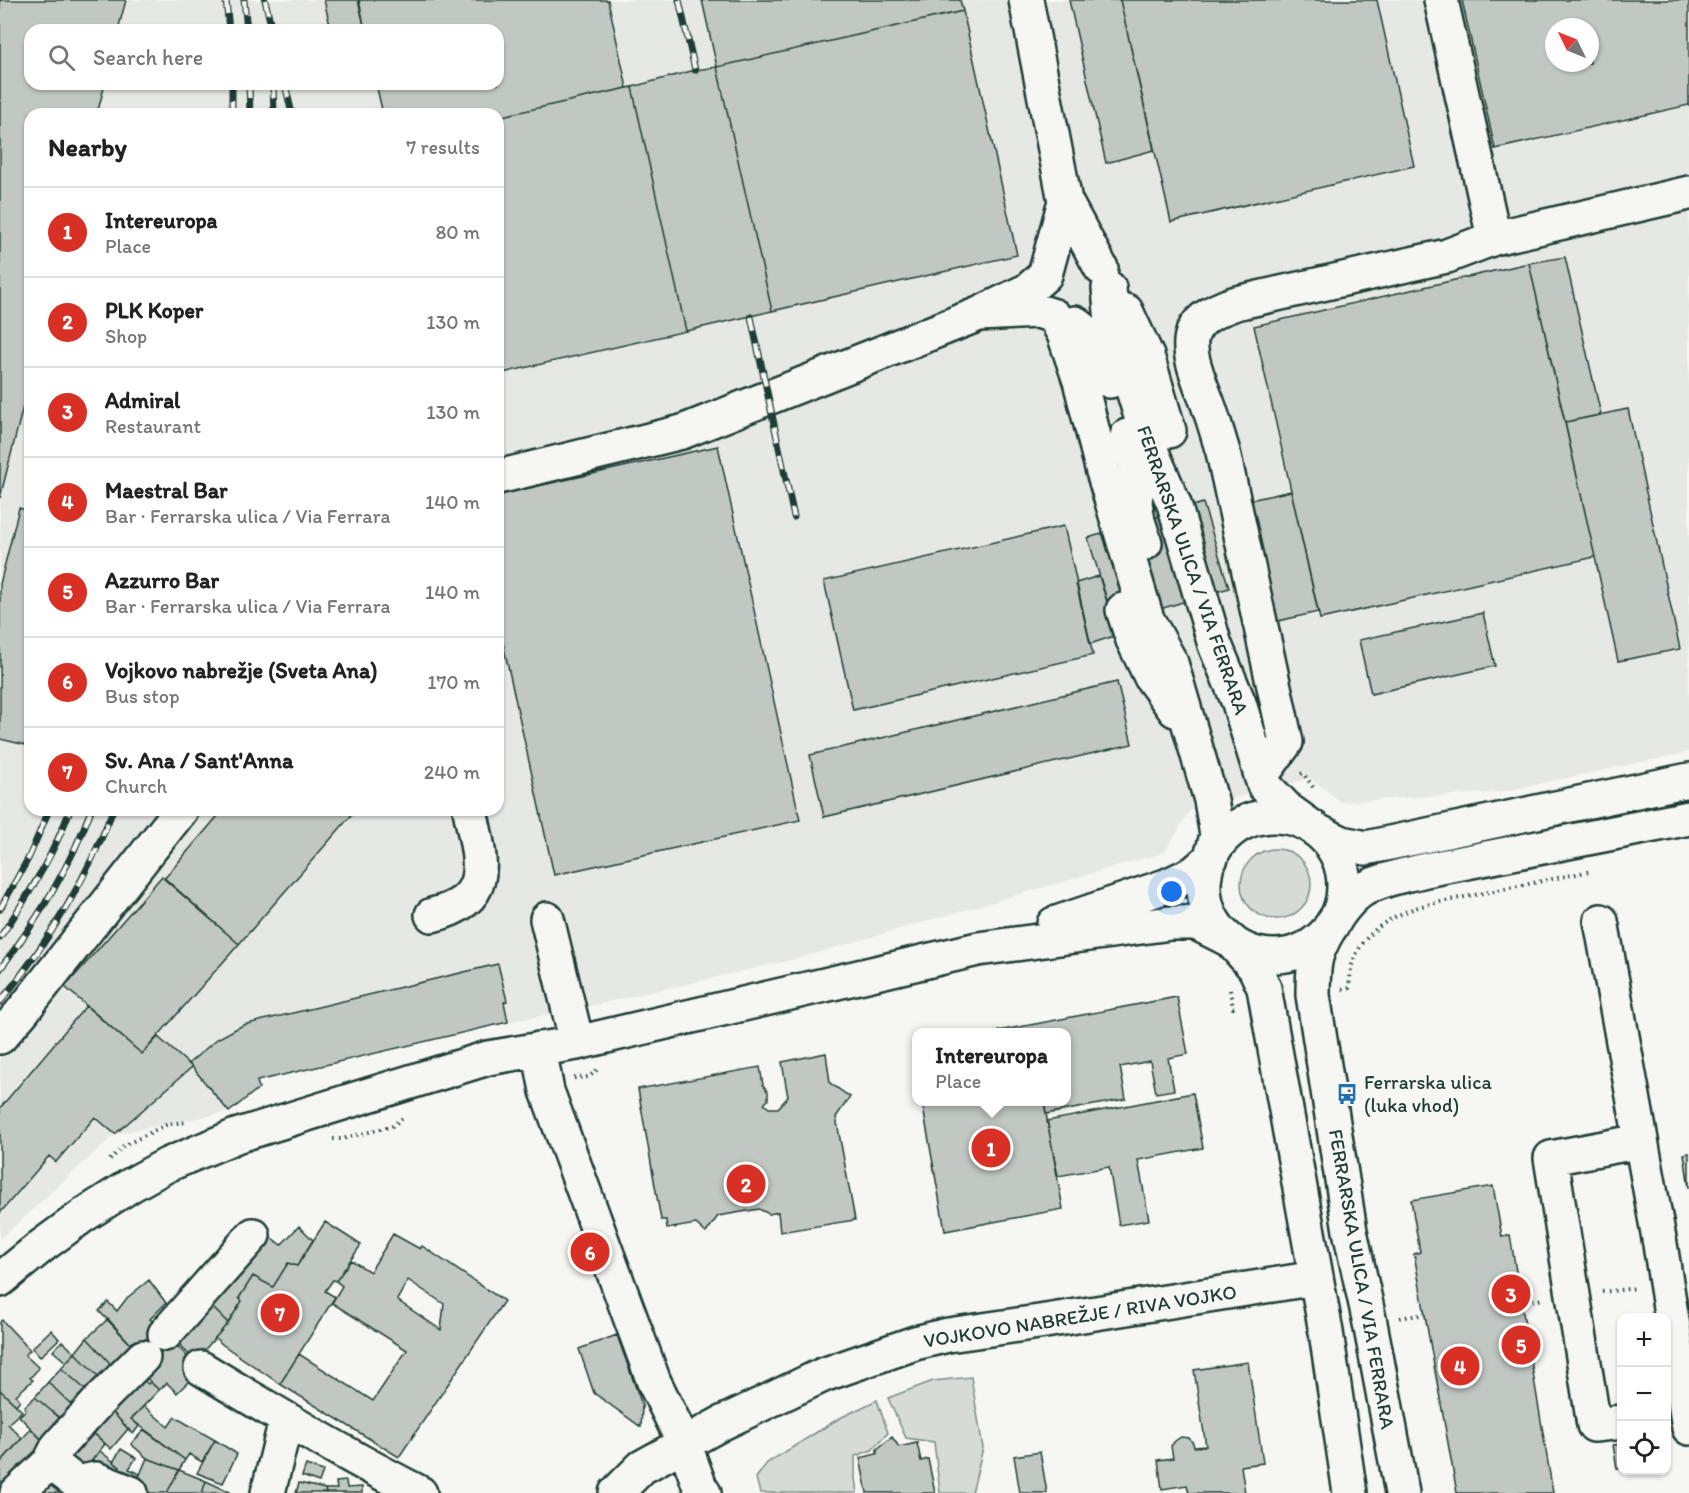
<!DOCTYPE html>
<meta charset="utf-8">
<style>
:root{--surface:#fff;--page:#f6f6f6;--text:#222;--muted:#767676;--line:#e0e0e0;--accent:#d93025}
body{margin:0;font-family:Itim,sans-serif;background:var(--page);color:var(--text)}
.controls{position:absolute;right:18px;bottom:18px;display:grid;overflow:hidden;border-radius:12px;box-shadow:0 2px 4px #0004}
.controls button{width:54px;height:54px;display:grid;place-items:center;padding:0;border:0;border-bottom:2px solid var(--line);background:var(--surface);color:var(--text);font:30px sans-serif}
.compass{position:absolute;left:1545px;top:18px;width:54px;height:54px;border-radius:50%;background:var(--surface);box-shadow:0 2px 4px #0004;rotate:313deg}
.you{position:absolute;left:1172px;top:892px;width:21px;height:21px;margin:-15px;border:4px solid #fff;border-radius:50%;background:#1a73e8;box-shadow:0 0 0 9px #1a73e833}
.badge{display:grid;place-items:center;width:39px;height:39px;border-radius:50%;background:var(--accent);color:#fff;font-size:20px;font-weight:700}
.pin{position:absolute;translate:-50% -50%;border:3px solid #fff;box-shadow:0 2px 6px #0006}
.popup{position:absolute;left:912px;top:1028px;width:159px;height:78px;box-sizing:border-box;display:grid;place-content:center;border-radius:12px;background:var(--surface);filter:drop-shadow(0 2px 4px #0005);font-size:20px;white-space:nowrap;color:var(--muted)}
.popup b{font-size:22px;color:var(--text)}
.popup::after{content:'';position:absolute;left:50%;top:100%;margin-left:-12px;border:12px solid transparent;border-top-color:var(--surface)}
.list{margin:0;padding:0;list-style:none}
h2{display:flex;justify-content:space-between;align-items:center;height:78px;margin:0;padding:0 24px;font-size:26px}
h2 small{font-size:20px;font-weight:400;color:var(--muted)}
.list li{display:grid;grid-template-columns:39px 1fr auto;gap:18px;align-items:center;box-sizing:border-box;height:90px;padding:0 24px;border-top:2px solid var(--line)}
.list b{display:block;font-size:22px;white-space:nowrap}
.list p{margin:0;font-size:20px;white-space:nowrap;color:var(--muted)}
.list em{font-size:20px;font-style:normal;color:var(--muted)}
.icon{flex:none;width:33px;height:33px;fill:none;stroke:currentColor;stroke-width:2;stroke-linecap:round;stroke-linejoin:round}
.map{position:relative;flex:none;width:1689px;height:1493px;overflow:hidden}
.search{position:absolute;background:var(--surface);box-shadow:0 2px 4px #0004;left:24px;top:24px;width:480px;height:66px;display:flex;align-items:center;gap:15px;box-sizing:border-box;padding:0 21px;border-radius:18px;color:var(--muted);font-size:22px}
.panel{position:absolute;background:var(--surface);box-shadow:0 2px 4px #0004;left:24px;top:108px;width:480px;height:708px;border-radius:18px}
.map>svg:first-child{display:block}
</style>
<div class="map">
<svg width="1689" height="1493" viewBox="0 0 1689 1493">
<rect width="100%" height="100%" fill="#f6f6f2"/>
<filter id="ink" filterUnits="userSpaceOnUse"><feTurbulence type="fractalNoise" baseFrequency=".0167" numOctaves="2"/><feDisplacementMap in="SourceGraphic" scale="12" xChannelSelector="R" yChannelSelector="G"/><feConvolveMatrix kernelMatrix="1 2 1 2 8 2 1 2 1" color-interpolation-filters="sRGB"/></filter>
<g filter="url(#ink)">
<path fill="#e6e8e4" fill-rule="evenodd" d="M0,0H1689V752L1501,792L1341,802L1310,778L1190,810L1165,852L796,959L581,1008L508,1022L258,1081L259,1088L229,1112L115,1134L0,1239ZM1554,27H1590V63H1554ZM30,30H498V84H30ZM30,114H498V810H30Z"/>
<path fill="#d6dbd6" stroke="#7a8c85" stroke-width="1.5" d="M1241 884a35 35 0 1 1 70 0a35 35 0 1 1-70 0Z
M971,1377L983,1448L972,1493H940L934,1442L906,1438L888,1398L933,1381Z
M877,1400L888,1433L872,1450L855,1456V1478L857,1493H760L756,1478L767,1463L838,1419Z"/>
<path fill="#c1c8c3" stroke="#1f3d34" stroke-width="1.5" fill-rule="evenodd" d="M0,0H126L118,30H30V84H105L97,114H30V379L0,498Z
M324,0H358L365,30H331Z
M359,0H608L627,88L498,117V114H383L376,84H498V30H365Z
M702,0H960L963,11L717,67Z
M1069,0H1120L1154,150L1106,163Z
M1120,0H1377L1414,166L1171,222Z
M1462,0H1689V105L1495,149ZM1554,27H1590V63H1554Z
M963,11L1017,255L772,311L717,67Z
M717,67L772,311L686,331L632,87L695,70Z
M632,87L686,331L498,374V117Z
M1565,257L1601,415L1565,422L1529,263Z
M1529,263L1595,557L1320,619L1254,326Z
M1628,409L1680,649L1618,661L1565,422Z
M718,446L800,820L554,875L498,621V495Z
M1291,491L1318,612L1278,621L1250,500Z
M1203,503L1229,588L1114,623L1088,538Z
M19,508L30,511V746L0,739V584Z
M1064,526L1093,655L853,710L824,581Z
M1099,576L1117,635L1090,644L1076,583Z
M1483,613L1495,666L1371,694L1359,640Z
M1117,682L1132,744L824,817L810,755Z
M223,810H356L239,944L164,879Z
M162,876L239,944L142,1054L65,987Z
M498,964L507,1001L504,1002L508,1022L257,1081L259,1088L229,1112L189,1063L217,1039L243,1025Z
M1177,997L1188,1054L1168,1058L1174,1090L1156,1093L1150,1061L1120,1067L1126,1099L1046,1114L1044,1102H1066V1032H998V1031Z
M86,1006L142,1054L158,1037L192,1067L115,1134L95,1117L56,1162L49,1156L0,1213V1108Z
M826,1053L830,1083L850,1097L836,1117L855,1220L780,1232L778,1212L769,1214L759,1209L718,1216L706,1233L696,1224L667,1229L666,1220H661L638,1089L760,1067L763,1085L768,1092V1100L764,1104L769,1108H778L788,1097L782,1062Z
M1193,1093L1203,1148L1138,1160L1149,1220L1119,1225L1109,1167L1058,1176L1047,1121Z
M922,1102H1044L1063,1209L945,1231Z
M1689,1153V1188L1684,1154Z
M1493,1186L1502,1237L1510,1235L1553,1493H1457L1414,1254L1420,1252L1411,1200Z
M325,1222L361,1245L336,1281L333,1280L325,1291L335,1297L280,1384L223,1345L215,1338L228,1323L242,1301L239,1298L253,1276L273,1287L288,1263L297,1266Z
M299,1226L313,1240L297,1266L288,1263L273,1287L253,1276L239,1298L242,1301L228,1323L205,1300L264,1232L281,1245Z
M393,1234L420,1249L422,1246L504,1301L399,1457L280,1384L299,1354L373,1401L407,1350L332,1303L342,1286L336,1281L351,1260L370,1272ZM408,1280L444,1304L441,1330L397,1300Z
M149,1280L166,1303L150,1319L162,1330L139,1353L99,1311L108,1302L117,1311L127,1298Z
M205,1300L228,1323L195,1361L172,1337Z
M108,1319L139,1353L119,1373L87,1338Z
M2,1320L30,1350L25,1355L39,1368L30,1378L33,1380L16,1395L20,1400L16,1405L0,1390V1322Z
M51,1330L59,1339L40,1357L32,1348Z
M617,1335L642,1405L641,1427L594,1393L579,1349Z
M169,1337L200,1370L177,1393L167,1383L159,1390L138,1370Z
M87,1338L119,1373L107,1385L75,1353Z
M62,1341L75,1353L66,1362L53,1351Z
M75,1353L107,1385L95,1398L61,1368Z
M1248,1362L1263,1463L1241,1466L1245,1493H1189L1187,1485L1162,1489L1158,1460L1173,1458L1171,1446L1175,1441L1181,1437L1189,1438L1193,1443L1194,1447L1206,1446L1194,1370Z
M61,1368L95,1398L81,1414L48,1382Z
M134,1371L148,1384L150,1382L159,1390L131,1419L139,1426L133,1434L104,1403Z
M48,1382L81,1414L69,1426L35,1397Z
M0,1390L22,1411L8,1424L22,1438L0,1463Z
M35,1397L69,1426L49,1447L19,1416L26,1410L24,1407Z
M104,1403L128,1429L111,1449L84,1424Z
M144,1406L168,1427L175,1417L215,1440L202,1462L189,1454L185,1460L131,1419Z
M84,1424L105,1444L81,1474L58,1452Z
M31,1429L53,1451L14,1492L0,1480V1463Z
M144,1430L185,1460L179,1470L147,1458L131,1444Z
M892,1437L899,1447L917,1443L921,1461L928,1459L935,1493H867L860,1458L877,1454V1449Z
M215,1440L237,1454L223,1483L197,1473Z
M1622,1444V1468H1617L1613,1445Z
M121,1449L136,1458L129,1469L140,1474L134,1489L112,1481L120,1467L113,1462Z
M100,1451L120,1467L112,1481L83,1471Z
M1040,1452L1047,1493H1020L1014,1456Z
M147,1458L179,1470L167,1493H146L134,1489Z
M306,1465L323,1471L319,1482L302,1476Z
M179,1470L206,1481L202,1493H167Z
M45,1472L62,1493H22Z
M206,1481L230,1492V1493H202Z
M346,1481L347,1488L362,1487V1493H326L325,1489H337L336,1482Z
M299,1483L325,1489L326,1493H296Z"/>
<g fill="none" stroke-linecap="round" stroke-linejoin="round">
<defs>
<path id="minor" d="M1026,0L1065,201
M1494,238L1689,193
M1109,288L1111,312L1119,345L1153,455L1174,504L1215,645L1239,703L1264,785L1288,810L1316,830
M1126,311L1147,356L1169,431
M1075,323C1100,341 1102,353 1110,381
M1127,436L1138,473L1135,503L1138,521L1145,543
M498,477L682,432L979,314
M1123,610L1133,640L1151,677L1175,710
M1261,776L1286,742L1223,452C1217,433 1212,413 1204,394C1186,346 1178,322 1236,303L1447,256L1494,238L1441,0
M432,915C496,900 480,859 470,810
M547,919L577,1043
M1601,921L1660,1244L1689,1428
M1054,924L1166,886L1194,873L1211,858L1217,835L1211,800L1171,663L1147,619L1102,468L1080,381L1064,334L1054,316L1038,311L979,314L1028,290L1045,275L1065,201L1101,268
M0,1037L21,1013L181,810
M539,1049L547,1091L654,1382L684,1443L700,1487L704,1493
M0,1280L43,1245L84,1215L131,1185L167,1165L236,1136L488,1058L577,1043L978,949L1171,923H1196L1230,940
M165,1334L253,1235
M201,1368C273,1412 345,1455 420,1493
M1622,1422L1594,1425L1551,1158L1641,1141
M50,1462L77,1483L96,1479L131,1493
M17,1493L50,1462L58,1446L99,1401L143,1357
M268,1493L286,1420
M616,1493L642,1467L722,1423L823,1375L915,1343L948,1335L1039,1322L1316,1278"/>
<path id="major" d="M1204 886a70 70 0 1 1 140 0a70 70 0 1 1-140 0Z
M1317,831L1342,843L1366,848L1689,780
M1230,940L1255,968L1264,988L1326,1332L1350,1493
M1402,1493L1370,1323L1350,1231L1313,995C1313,983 1313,969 1316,957C1323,935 1346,897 1368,887C1386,878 1407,875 1426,870L1689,818"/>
</defs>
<use href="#minor" stroke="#1f3d34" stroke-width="38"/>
<use href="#major" stroke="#1f3d34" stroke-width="38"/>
<path stroke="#1f3d34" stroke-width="4" stroke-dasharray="1.5 4.5" stroke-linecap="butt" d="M1301,774L1303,773L1315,790
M1342,989L1349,988C1350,981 1350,972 1352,965C1362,932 1391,916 1421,906L1591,871
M1230,990L1233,1008L1237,1007
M574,1078L589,1077L597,1070
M333,1139H342L392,1126L404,1117
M110,1160L123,1146L168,1124L187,1122
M1602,1292L1637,1288
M1521,1302L1544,1299
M1400,1318L1425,1314"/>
<use href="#minor" stroke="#f6f6f2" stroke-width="33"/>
<use href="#major" stroke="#f6f6f2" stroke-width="33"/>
<defs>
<path id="rail" d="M226,0L229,30
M244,0L247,30
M265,0L272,30
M679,0L695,70
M249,84L250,114
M273,84L274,114
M285,84L292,114
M232,114V84
M751,317L794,517
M0,909L29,857L49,810
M0,937C28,897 53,856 70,810
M0,969C37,921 70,867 91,810
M0,1002C48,943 86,881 113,810"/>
</defs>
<use href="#rail" stroke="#1f3d34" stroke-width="7"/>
<use href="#rail" stroke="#f6f6f2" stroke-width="4.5" stroke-dasharray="14" stroke-linecap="butt"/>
</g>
</g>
<defs>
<symbol id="bus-bare" viewBox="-9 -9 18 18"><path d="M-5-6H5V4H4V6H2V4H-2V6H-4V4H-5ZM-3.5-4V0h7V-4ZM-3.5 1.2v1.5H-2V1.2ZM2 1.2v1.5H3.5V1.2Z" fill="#1f6fb2" stroke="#f6f6f2" stroke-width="2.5" paint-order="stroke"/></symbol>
</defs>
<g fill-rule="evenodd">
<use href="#bus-bare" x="1332" y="1079" width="30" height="30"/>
</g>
<g text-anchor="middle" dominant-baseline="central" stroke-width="5" stroke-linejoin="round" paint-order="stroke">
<g font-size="20" fill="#1f3d34" stroke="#f6f6f2">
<text transform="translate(1193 570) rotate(71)">FERRARSKA ULICA / VIA FERRARA</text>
<text transform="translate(1362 1279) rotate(80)">FERRARSKA ULICA / VIA FERRARA</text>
<text transform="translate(1080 1316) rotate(-9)">VOJKOVO NABREŽJE / RIVA VOJKO</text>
</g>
<g font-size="20" fill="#1f3d34" stroke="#f6f6f2" text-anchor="start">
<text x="1364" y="1082">Ferrarska ulica<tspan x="1364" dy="23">(luka vhod)</tspan></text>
</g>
</g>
</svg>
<div class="controls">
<button>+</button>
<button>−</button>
<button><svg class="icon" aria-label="locate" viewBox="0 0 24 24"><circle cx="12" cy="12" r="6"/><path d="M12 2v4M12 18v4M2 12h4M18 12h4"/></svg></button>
</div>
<svg class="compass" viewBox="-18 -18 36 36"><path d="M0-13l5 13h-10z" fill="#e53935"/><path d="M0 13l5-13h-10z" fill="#767676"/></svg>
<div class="you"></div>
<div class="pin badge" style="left:991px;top:1148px">1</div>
<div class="popup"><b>Intereuropa</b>Place</div>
<div class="pin badge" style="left:746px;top:1184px">2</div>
<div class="pin badge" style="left:1511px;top:1294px">3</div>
<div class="pin badge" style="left:1460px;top:1366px">4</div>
<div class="pin badge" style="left:1521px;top:1345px">5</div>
<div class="pin badge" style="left:590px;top:1252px">6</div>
<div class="pin badge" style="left:280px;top:1313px">7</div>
<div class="search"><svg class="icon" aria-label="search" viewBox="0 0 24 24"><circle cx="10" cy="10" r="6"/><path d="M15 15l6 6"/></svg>Search here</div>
<section class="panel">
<h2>Nearby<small>7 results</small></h2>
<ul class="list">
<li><span class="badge">1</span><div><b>Intereuropa</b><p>Place</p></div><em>80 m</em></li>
<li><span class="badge">2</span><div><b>PLK Koper</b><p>Shop</p></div><em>130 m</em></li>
<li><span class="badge">3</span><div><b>Admiral</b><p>Restaurant</p></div><em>130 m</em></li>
<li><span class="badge">4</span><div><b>Maestral Bar</b><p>Bar · Ferrarska ulica / Via Ferrara</p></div><em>140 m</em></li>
<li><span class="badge">5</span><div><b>Azzurro Bar</b><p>Bar · Ferrarska ulica / Via Ferrara</p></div><em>140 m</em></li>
<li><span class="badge">6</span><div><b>Vojkovo nabrežje (Sveta Ana)</b><p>Bus stop</p></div><em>170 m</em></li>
<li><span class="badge">7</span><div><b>Sv. Ana / Sant'Anna</b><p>Church</p></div><em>240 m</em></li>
</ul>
</section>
</div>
